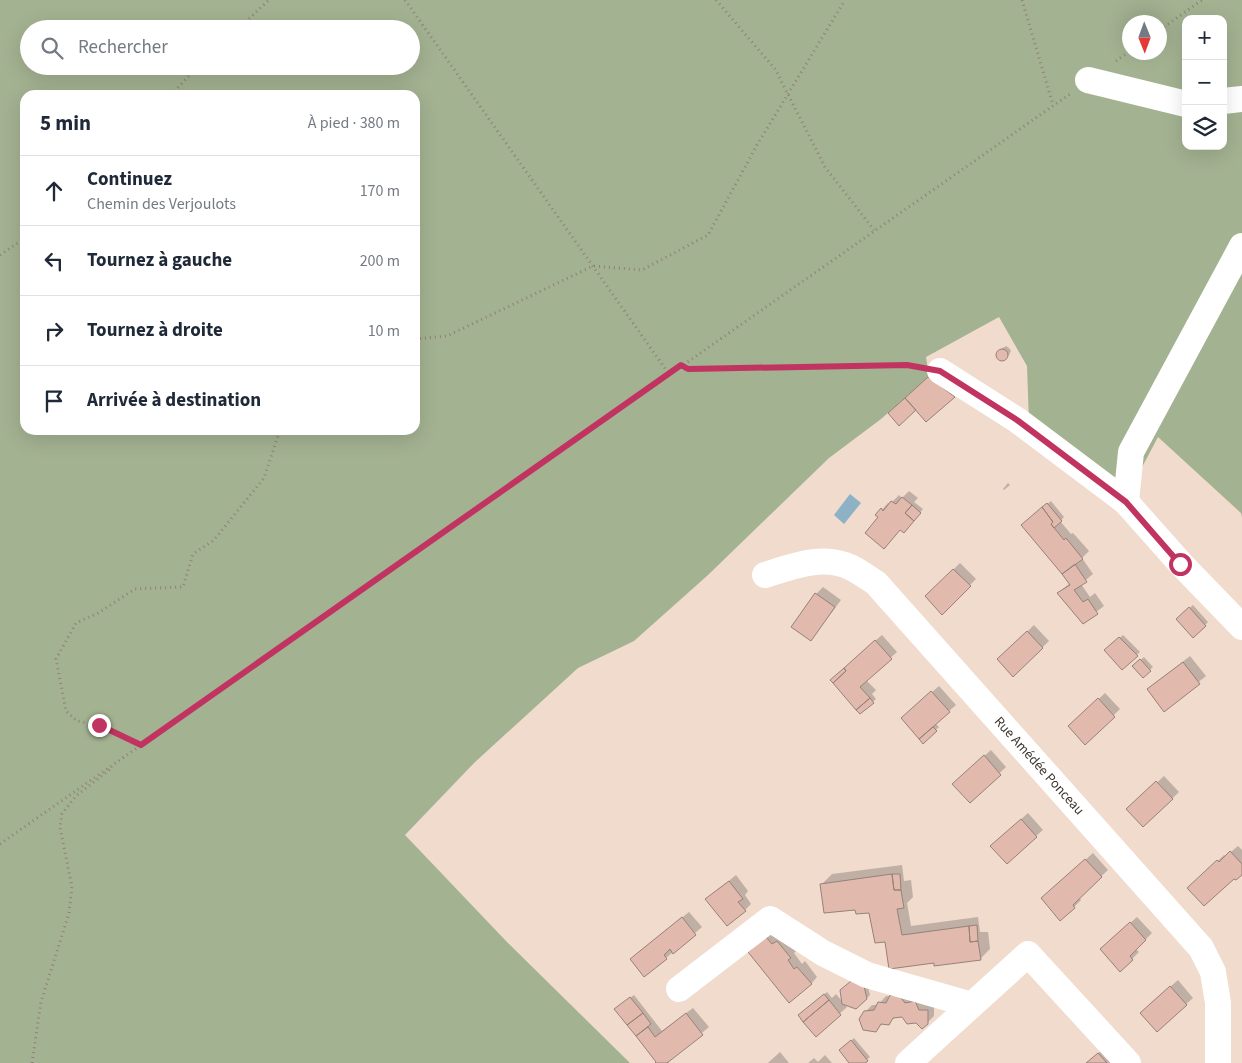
<!DOCTYPE html>
<html lang="fr">
<meta charset="utf-8">
<style>
:root{--surface:#fff;--page:#f2f2f3;--text:#1f2937;--muted:#747a83;--line:#e0e1e3}
body{margin:0;font-family:"Source Sans 3",sans-serif;background:var(--page);color:var(--text)}
.controls{position:absolute;right:15px;top:15px;display:grid;overflow:hidden;border-radius:10px;box-shadow:0 5px 20px #0002}
.controls button{width:45px;height:45px;display:grid;place-items:center;padding:0;border:0;border-bottom:1px solid var(--line);background:var(--surface);color:var(--text);font:25px sans-serif}
.compass{position:absolute;left:1122px;top:15px;width:45px;height:45px;border-radius:50%;background:var(--surface);box-shadow:0 5px 20px #0002;rotate:179deg}
.stop{position:absolute;width:15px;height:15px;margin:-11px;border:4px solid #c13361;border-radius:50%;background:#fff}
.stop.end{background:#c13361;border-color:#fff;box-shadow:0 1px 5px #0008}
.list{margin:0;padding:0;list-style:none}
h2{display:flex;justify-content:space-between;align-items:center;height:65px;margin:0;padding:0 20px;font-size:21px}
h2 small{font-size:16px;font-weight:400;color:var(--muted)}
.list li{display:grid;grid-template-columns:32px 1fr auto;gap:15px;align-items:center;box-sizing:border-box;height:70px;padding:0 20px;border-top:1px solid var(--line)}
.list b{display:block;font-size:19px;white-space:nowrap}
.list p{margin:0;font-size:16px;white-space:nowrap;color:var(--muted)}
.list em{font-size:16px;font-style:normal;color:var(--muted)}
.icon{flex:none;width:28px;height:28px;fill:none;stroke:currentColor;stroke-width:2;stroke-linecap:round;stroke-linejoin:round}
.map{position:relative;flex:none;width:1242px;height:1063px;overflow:hidden}
.search{position:absolute;background:var(--surface);box-shadow:0 5px 20px #0002;left:20px;top:20px;width:400px;height:55px;display:flex;align-items:center;gap:12px;box-sizing:border-box;padding:0 18px;border-radius:28px;color:var(--muted);font-size:19px}
.panel{position:absolute;background:var(--surface);box-shadow:0 5px 20px #0002;left:20px;top:90px;width:400px;height:345px;border-radius:15px}
.map>svg:first-child{display:block}
</style>
<div class="map">
<svg width="1242" height="1063" viewBox="0 0 1242 1063">
<rect width="100%" height="100%" fill="#f0dbcd"/>
<path fill="#a3b291" fill-rule="evenodd" d="M0,0H1242V517L1241,513L1158,437L1131,488L1029,422L1027,366L999,317L926,357L929,377L881,419L829,458L708,575L634,641L578,668L474,763L405,835L506,941L630,1063H0ZM1186,19H1223V146H1186ZM1130,22H1160V52H1130ZM29,29H411V66H29ZM25,95H415V430H25Z"/>
<path fill="#8db1c5" d="M850,494L861,503L844,524L834,515Z"/>
<path fill="#0003" d="M1006,346L1009,348L1011,351L1009,355L1002,360L998,359L997,355L998,351Z
M1008,483L1010,485L1004,490L1003,489Z
M909,491L918,498L914,502L923,509L910,525L901,529L884,548L880,517L877,515L888,503L890,504L899,495L902,498Z
M1051,501L1064,517L1060,521L1071,534L1073,533L1089,551L1082,558L1093,574L1081,584L1090,597L1095,593L1104,606L1083,622L1058,593L1070,583L1029,519Z
M960,563L976,579L942,613L927,596Z
M823,587L841,600L817,632L811,639L816,594Z
M1193,605L1208,622L1194,636L1178,619Z
M1034,625L1049,641L1014,675L999,659Z
M882,635L897,652L866,680L876,690L872,694L876,699L860,713L852,661Z
M1123,635L1140,652L1122,669L1106,650Z
M1190,656L1206,676L1164,710L1148,689Z
M1144,657L1153,667L1143,676L1134,666Z
M939,686L956,705L935,723L939,727L923,742L902,718Z
M1105,693L1120,709L1085,743L1070,726Z
M991,750L1006,767L970,801L961,777Z
M1164,776L1179,792L1144,826L1135,803Z
M1028,813L1043,830L1036,836L998,840Z
M1238,846L1242,850V873L1234,877L1189,888L1224,855L1226,856Z
M1093,853L1108,870L1079,897L1081,900L1074,907L1050,892Z
M902,865L904,881L911,880L913,897L907,903L911,926L978,917L980,932H988L990,949L980,959L935,962L886,940L870,911L856,909L821,885L832,874Z
M736,875L748,891L745,895L751,904L745,910L714,893Z
M689,912L702,927L666,958L638,953Z
M1137,917L1152,933L1136,949L1139,952L1120,971L1108,943Z
M774,931L796,951L794,953L802,964L805,961L817,977L811,984L749,952Z
M1178,980L1193,998L1157,1030L1148,1006Z
M867,983L870,995L866,999L843,1003Z
M827,992L832,998L836,994L847,1007L816,1035L803,1012Z
M634,995L662,1031L693,1008L709,1027L668,1061L669,1063H656L658,1061L616,1009Z
M886,996L934,1003V1016L927,1023L917,1022L903,1015L896,1016L889,1023H883L875,1031L865,1012L872,1005H878Z
M854,1038L870,1057L863,1063H850L843,1048Z
M1105,1047L1119,1063H1087L1090,1060Z
M780,1052L789,1063H768L769,1062Z
M825,1055L832,1063H808L814,1058L818,1062Z"/>
<path fill="#e2baad" stroke="#978179" d="M996 355a6 6 0 1 1 12 0a6 6 0 1 1-12 0Z
M928,377L955,397L926,422L905,398Z
M905,398L916,410L899,426L888,413Z
M902,497L912,505L905,513L914,521L904,533L900,530L884,549L865,533L878,517L875,515L881,508L883,511L891,501L896,504Z
M1047,503L1062,521L1054,528L1051,524L1053,522L1042,507Z
M912,505L921,513L914,521L905,513Z
M1042,507L1053,522L1051,524L1064,540L1066,538L1083,559L1062,574L1021,525Z
M1075,564L1087,582L1074,590L1083,602L1088,599L1098,614L1083,624L1057,593L1070,585L1062,574Z
M953,569L971,586L942,615L925,596Z
M815,593L835,607L811,641L791,627Z
M1189,607L1206,626L1193,638L1176,619Z
M1027,631L1043,648L1013,677L997,659Z
M1119,637L1138,656L1122,670L1104,650Z
M875,640L892,659L860,687L870,698L856,710L833,683L846,671L844,668Z
M1140,659L1151,671L1143,678L1132,666Z
M1183,662L1200,684L1164,712L1147,689Z
M844,668L846,671L833,683L830,680Z
M931,691L950,712L919,739L901,718Z
M870,698L874,703L860,714L856,710Z
M1098,698L1115,717L1085,745L1068,726Z
M933,727L937,731L923,744L919,739Z
M984,755L1001,775L970,803L952,784Z
M1156,781L1173,799L1143,827L1126,809Z
M1021,819L1037,837L1007,864L990,846Z
M1230,851L1242,864V875L1236,880L1234,879L1204,906L1187,888L1217,860L1219,862Z
M1085,859L1102,877L1073,905L1075,908L1060,921L1041,898Z
M892,874L894,890H901L904,908L897,909L902,935L969,926L970,942L978,941L981,960L934,966V963L889,969L885,942L875,943L869,913L856,914L855,910L824,913L820,884Z
M892,874H900L901,890H894Z
M729,881L743,899L738,902L746,911L727,926L705,899Z
M682,917L696,935L673,954L670,949L664,955L667,959L644,977L630,959Z
M1130,922L1146,940L1130,956L1133,960L1120,972L1100,949Z
M977,925L978,941L970,942L969,926Z
M766,937L772,944L777,941L791,958L788,960L794,969L797,967L812,984L789,1003L748,952Z
M851,981L864,986L867,999L856,1009L842,1004L840,990Z
M1170,986L1187,1005L1157,1032L1140,1013Z
M824,994L829,1000L803,1022L798,1015Z
M890,995H899L905,1003L915,1001L919,1010H928V1024L922,1029L916,1023L907,1024L902,1017L893,1018L889,1025L881,1024L876,1032L863,1030L859,1019L864,1011L874,1010L878,1002L886,1003Z
M630,997L643,1013L627,1025L614,1009Z
M829,1000L841,1015L816,1037L803,1022Z
M643,1013L651,1024L636,1036L627,1025Z
M686,1013L703,1035L667,1063H655L656,1062L636,1036L648,1027L655,1037Z
M851,1040L868,1061L865,1063H849L839,1050Z
M1098,1053L1107,1063H1086Z"/>
<g fill="none" stroke-linecap="round" stroke-linejoin="round">
<path stroke="#8f8178" stroke-width="3" stroke-dasharray="1 4" stroke-linecap="butt" d="M405,0L669,374
M716,0L775,69L825,167L874,230
M1022,0L1053,105
M238,29L269,0
M1160,30L1202,0
M1116,61L1130,51
M171,95L198,66
M0,255L25,238
M415,339L447,336L593,266L642,270L708,235L757,145L845,0
M681,365L688,369L907,365L917,367
M140,744L99,725L77,721L66,711L56,659L76,623L98,613L135,589L183,587L193,554L214,540L264,478L280,430
M0,844L1070,94
M32,1063L41,1002L69,913L72,887L60,827L62,814L76,796L113,767"/>
<path stroke="#fff" stroke-width="26" d="M1088,80L1186,104
M1223,101L1242,99
M940,371L1017,420L1126,502L1181,564L1242,627
M1126,502L1131,452L1242,246
M765,575C794,566 823,554 852,568C860,572 868,578 876,583L1201,948L1213,972L1218,1003V1063
M679,989L770,919L823,953L867,975L972,1005
M908,1063L1028,954L1128,1063"/>
</g>
<g fill="none" stroke-linecap="round" stroke-linejoin="round">
<path stroke="#c13361" stroke-width="6" d="M99,725L141,745L681,365L688,369L907,365L940,371L1017,420L1126,502L1180,564"/>
</g>
<g text-anchor="middle" dominant-baseline="central" stroke-width="4" stroke-linejoin="round" paint-order="stroke">
<g font-size="14" fill="#3d3530" stroke="#fff">
<text transform="translate(1039 766) rotate(48)">Rue Amédée Ponceau</text>
</g>
</g>
</svg>
<div class="controls">
<button>+</button>
<button>−</button>
<button><svg class="icon" aria-label="layers" viewBox="0 0 24 24"><path d="M12 4l9 5-9 5-9-5zM3 14l9 5 9-5"/></svg></button>
</div>
<svg class="compass" viewBox="-18 -18 36 36"><path d="M0-13l5 13h-10z" fill="#e53935"/><path d="M0 13l5-13h-10z" fill="#747a83"/></svg>
<div class="stop" style="left:1180px;top:564px"></div>
<div class="stop end" style="left:99px;top:725px"></div>
<div class="search"><svg class="icon" aria-label="search" viewBox="0 0 24 24"><circle cx="10" cy="10" r="6"/><path d="M15 15l6 6"/></svg>Rechercher</div>
<section class="panel">
<h2>5 min<small>À pied · 380 m</small></h2>
<ul class="list">
<li><svg class="icon" aria-label="ahead" viewBox="0 0 24 24"><path d="M12 20V5M6 11l6-6 6 6"/></svg><div><b>Continuez</b><p>Chemin des Verjoulots</p></div><em>170 m</em></li>
<li><svg class="icon" aria-label="left" viewBox="0 0 24 24"><path d="M17 20v-9H6M10 6l-5 5 5 5"/></svg><div><b>Tournez à gauche</b></div><em>200 m</em></li>
<li><svg class="icon" aria-label="right" viewBox="0 0 24 24"><path d="M7 20v-9h11M14 6l5 5-5 5"/></svg><div><b>Tournez à droite</b></div><em>10 m</em></li>
<li><svg class="icon" aria-label="arrive" viewBox="0 0 24 24"><path d="M6 21V4h12l-3 4 3 4H6"/></svg><div><b>Arrivée à destination</b></div></li>
</ul>
</section>
</div>
